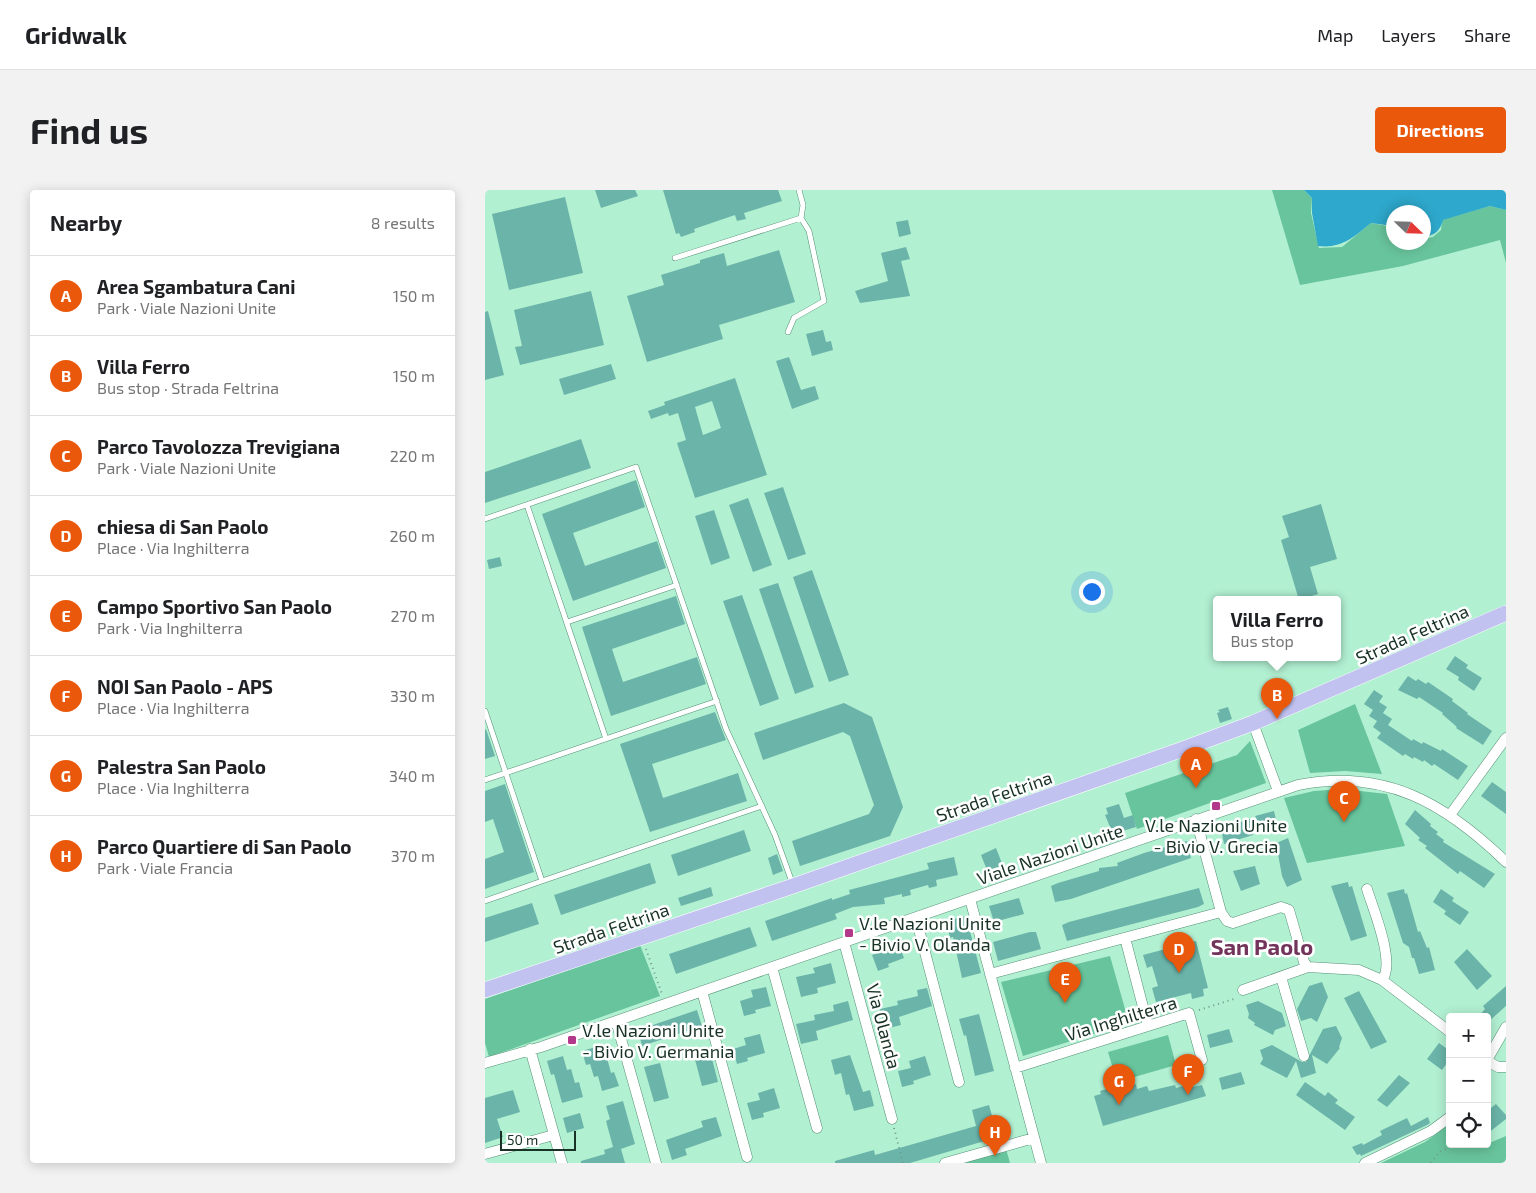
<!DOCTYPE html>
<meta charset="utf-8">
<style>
:root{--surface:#fff;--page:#f2f2f2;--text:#202124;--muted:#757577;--line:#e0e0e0;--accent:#ea580c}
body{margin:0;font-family:"Exo 2",sans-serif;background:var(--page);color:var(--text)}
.controls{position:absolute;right:15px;bottom:15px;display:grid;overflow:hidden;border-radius:5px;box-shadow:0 2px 12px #0003}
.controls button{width:45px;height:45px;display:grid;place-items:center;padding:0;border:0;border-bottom:1px solid var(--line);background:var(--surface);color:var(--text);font:25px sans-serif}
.compass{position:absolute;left:901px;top:15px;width:45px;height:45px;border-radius:50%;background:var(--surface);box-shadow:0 2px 12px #0003;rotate:113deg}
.scale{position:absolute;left:15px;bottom:12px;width:76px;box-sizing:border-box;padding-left:5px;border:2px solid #193226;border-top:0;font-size:14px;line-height:18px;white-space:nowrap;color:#193226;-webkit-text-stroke:4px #fff;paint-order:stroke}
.you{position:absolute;left:606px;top:401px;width:18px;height:18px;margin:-12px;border:4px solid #fff;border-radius:50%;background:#1a73e8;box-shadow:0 0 0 8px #1a73e833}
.badge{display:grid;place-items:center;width:32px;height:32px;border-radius:50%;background:var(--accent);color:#fff;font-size:16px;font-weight:700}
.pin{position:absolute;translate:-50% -41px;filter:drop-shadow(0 1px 2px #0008)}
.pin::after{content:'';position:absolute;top:26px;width:18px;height:15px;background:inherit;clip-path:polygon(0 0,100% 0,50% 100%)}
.popup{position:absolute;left:728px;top:406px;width:128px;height:65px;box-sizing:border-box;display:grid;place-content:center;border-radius:5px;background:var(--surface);filter:drop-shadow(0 1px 4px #0005);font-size:16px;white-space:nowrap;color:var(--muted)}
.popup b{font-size:19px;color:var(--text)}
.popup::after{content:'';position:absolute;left:50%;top:100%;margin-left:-10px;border:10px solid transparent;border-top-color:var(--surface)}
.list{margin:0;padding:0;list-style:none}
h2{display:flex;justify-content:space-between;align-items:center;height:65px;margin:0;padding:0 20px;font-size:21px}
h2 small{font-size:16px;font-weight:400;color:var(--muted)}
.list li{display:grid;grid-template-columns:32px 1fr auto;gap:15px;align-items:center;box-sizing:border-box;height:80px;padding:0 20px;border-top:1px solid var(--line)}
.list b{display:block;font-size:19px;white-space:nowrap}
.list p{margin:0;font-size:16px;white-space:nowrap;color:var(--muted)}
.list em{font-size:16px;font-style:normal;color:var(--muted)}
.icon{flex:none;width:28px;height:28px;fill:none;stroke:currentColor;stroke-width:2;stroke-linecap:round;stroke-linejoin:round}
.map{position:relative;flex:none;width:1021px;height:973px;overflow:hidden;border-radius:5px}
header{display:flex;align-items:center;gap:30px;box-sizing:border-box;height:70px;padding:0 25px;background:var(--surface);border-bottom:1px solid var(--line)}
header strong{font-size:24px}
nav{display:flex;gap:28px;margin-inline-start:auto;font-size:18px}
.intro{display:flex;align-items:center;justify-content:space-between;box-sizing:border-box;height:120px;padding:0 30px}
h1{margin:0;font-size:35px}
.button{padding:12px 22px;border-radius:5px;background:var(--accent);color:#fff;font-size:18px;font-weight:700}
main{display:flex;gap:30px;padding:0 30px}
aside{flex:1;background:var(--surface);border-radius:5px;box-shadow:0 2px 12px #0003}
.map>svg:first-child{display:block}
</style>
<header>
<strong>Gridwalk</strong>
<nav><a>Map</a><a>Layers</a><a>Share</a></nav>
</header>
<div class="intro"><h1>Find us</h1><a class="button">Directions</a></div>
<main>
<aside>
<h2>Nearby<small>8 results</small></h2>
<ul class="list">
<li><span class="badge">A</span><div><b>Area Sgambatura Cani</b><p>Park · Viale Nazioni Unite</p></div><em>150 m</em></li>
<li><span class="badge">B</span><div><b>Villa Ferro</b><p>Bus stop · Strada Feltrina</p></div><em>150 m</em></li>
<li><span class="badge">C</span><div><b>Parco Tavolozza Trevigiana</b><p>Park · Viale Nazioni Unite</p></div><em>220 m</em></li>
<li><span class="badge">D</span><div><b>chiesa di San Paolo</b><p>Place · Via Inghilterra</p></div><em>260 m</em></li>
<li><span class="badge">E</span><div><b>Campo Sportivo San Paolo</b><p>Park · Via Inghilterra</p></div><em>270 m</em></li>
<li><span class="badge">F</span><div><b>NOI San Paolo - APS</b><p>Place · Via Inghilterra</p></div><em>330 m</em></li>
<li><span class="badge">G</span><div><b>Palestra San Paolo</b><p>Place · Via Inghilterra</p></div><em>340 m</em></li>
<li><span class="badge">H</span><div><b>Parco Quartiere di San Paolo</b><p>Park · Viale Francia</p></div><em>370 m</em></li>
</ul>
</aside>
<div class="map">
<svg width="1021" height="973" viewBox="0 0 1021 973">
<rect width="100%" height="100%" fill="#b2f0d2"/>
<path fill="#68c49c" d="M787,0H819L827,8L826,23L834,58L857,57L886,33L908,37V52H938L939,49L948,47L956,40L957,30L1005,16L1021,20V73L1015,50L918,76L815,95Z
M870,514L897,584L860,581L825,583L813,540Z
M765,551L781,593L652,639L640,603L752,565Z
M857,599L902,604L920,656L822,673L799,608L829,601Z
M155,755L175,806L4,867L0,853V809Z
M625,766L644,833L538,866L516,792Z
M683,845L691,875L632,892L623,862Z
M965,934V954H1002L1021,946V973H896L940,952Z
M521,959L525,973H473Z"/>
<path fill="#2ea8cc" d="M819,0H1021V20L1005,16L958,30C955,41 950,45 939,47L938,22H908V36L886,33C869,47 856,59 833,56L827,23V8Z"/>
<path fill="#6bb4a9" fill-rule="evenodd" d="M110,0H150L153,6L116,18Z
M178,0H293L297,11L259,23L261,29L252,31L250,25L209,39L210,42L196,47L194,43L191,44Z
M80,7L98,83L24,100L7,24Z
M423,30L426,44L414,47L411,32Z
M421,57L425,69L416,71L425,106L375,113L370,101L403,91L396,63Z
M294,60L310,112L234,135L238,149L162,172L142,106L179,95L176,85L215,73V70L239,63L242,76Z
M106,101L119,155L35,175L30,157L37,156L29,120Z
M3,121L19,185L0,190V122Z
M338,140L341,152L346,151L348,160L327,166L321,144Z
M304,167L316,200L330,196L334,209L307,219L291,171Z
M126,174L131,189L79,205L74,189Z
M250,188L282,285L210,308L192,253L201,250L193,223L184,226L183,223L166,229L163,221L180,215L179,212ZM227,211L236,238L218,245L210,217Z
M96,249L106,278L0,313V282Z
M151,290L160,317L88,343L100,376L172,351L181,378L88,411L57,324Z
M298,297L321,364L303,370L279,303Z
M263,308L287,375L268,382L244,315Z
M836,314L852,369L825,377L833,404L814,410L796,350L804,347L797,326Z
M229,320L245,368L226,375L210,326Z
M15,367L17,376L4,379L2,370Z
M327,380L364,485L344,492L308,387Z
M293,393L329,497L310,504L274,399Z
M257,405L294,509L275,516L238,411Z
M191,406L200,434L127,459L138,492L212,467L221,494L126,526L97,437Z
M970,466L983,475L981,478L997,488L989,501L973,490L974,487L961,479Z
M923,486L931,491L933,489L941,494L943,492L968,509L967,511L983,523L982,524L1007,541L998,555L971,538L972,537L957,524L958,523L934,507L932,509L913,500Z
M889,500L898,506L894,512L902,517L898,523L907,529L903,535L927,551L928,549L937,554L938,552L956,561L957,559L983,576L973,590L949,574L947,576L939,570L938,572L929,567L928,569L920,564L918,566L892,548L896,543L888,537L892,531L884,526L888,520L879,514Z
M359,513L387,527L418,617L405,646L315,676L307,651L384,624L389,615L365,546L358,542L278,570L269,543Z
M743,517L747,529L735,533L732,523L735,522L733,520Z
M230,522L241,550L167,574L178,608L253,583L262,611L165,642L135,554Z
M1,539L10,566L0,569V540Z
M1007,592L1021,602V624L996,606Z
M20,594L49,682L0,699V669L19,662L8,629L0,632V601Z
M634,614L639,628L648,625L651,637L628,644L620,625L623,624L621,618Z
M930,620L946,634L945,636L953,642L951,644L959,650L958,652L1010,684L999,698L975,681L973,684L940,658L942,656L933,650L935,648L920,634Z
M789,621L793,639L779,642L770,626Z
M765,629L768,645L739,654L736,638Z
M259,640L266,661L193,686L186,665Z
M803,648L817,690L802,697L797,686L793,664L787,655Z
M702,651L706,668L586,709L570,712L566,696L573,693L614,681V678L633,676L632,673L659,663Z
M511,658L518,676L502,680L496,665Z
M292,664L298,681L288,685L283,668Z
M469,667L473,685L451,690L452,696L444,698L443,695L425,700L426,705L417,707V704L399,708L400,714L368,717L350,724L352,729L287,751L280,731L347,708V710L365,704L364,700L444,679L442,673Z
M165,673L171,693L76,725L69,705Z
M770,676L775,694L756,701L748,681Z
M863,692L864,697L867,696L882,746L866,751L846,696Z
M226,697L228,706L196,716L193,708Z
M714,698L719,714L713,717L582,751L577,735L584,732Z
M919,699L920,704L922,703L933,742L935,741L942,758L944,757L950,780L934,784L929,768H927L924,757L918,753L902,703Z
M956,699L969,708L967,711L984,722L975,735L959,724L961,721L948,712Z
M534,708L539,724L509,732L504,716Z
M47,713L54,734L0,752V728Z
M481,726L496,783L477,788L468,747L465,748L461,731Z
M265,737L272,756L191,784L184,764Z
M545,742H551L556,759L513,771L508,752Z
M412,750L419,768L403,774L404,777L393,781L387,765L400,760L398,755Z
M711,751L723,798L718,799L719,806L707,809L706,803L671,812L667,798L673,796L667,776L662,778L658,765Z
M982,759L1007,786L992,800L969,772Z
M346,773L351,793L332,798L333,803L316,807L311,787L330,783L328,778Z
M837,792L843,807L832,832L826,828L816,831L812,819L824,796Z
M1021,796V816L1002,833V827H993L1000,819L998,816Z
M281,797L286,816L270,820L271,823L259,826L255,811L268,807L266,800Z
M442,798L447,816L414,827L416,835L400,839L395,819L413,815L412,811L433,806L432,800Z
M874,801L902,852L886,859L859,808Z
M363,811L368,830L331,841L333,850L316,854L311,834L330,830L329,825L349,821L348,815Z
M773,811L797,823L801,836L790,840L788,845L769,835L770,833L763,828L764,824L761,815Z
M212,820L217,836L157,856L153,840Z
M494,824L509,881L490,886L481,845L479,846L474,829Z
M851,836L857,848L854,857L855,858L842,874L827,865L831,883L816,888L811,871L802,888L775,874L778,869L775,860L787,855L817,872H821L838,839Z
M744,839L748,852L725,858L722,845Z
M275,844L280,863L262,868L263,871L252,874L248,859L261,855L259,848Z
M954,853L965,861V869L957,880L942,869Z
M114,856L118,869L122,868L126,883L129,882L134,896L117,901L113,886L109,887L105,874L101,875L97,861Z
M224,857L233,892L217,896L208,862Z
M365,865L378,902L385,900L389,916L369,921L364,904L361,905L356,883L350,885L346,870Z
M78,866L82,880L86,879L90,893L94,892L98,907L77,913L69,884L66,885L62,871Z
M440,866L446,885L428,891L429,894L417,897L413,881L426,878L424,871Z
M175,873L184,908L169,912L159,877Z
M756,882L760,894L737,900L734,888Z
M914,885L925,893L902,917L892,910Z
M820,892L840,906L843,902L853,910L850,913L870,927L860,940L811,905Z
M651,894L652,899L662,896L664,901L690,895L691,898L702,895L703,898L717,895L721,906L618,936L609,906L616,904L615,901L632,896L633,899Z
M289,898L295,918L278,923L279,927L267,930L262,913L275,910L273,903Z
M28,900L35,922L12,929L18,947L0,953V908Z
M138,911L150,954L136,959L140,973H96V971L120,964L119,960L128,957L121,931L125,929L121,916Z
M1011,914L1021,925V929L1002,944V921Z
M504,915L513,947L425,973H350V971L389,960L390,965L491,936L487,920Z
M95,923L99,938L82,943L78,928Z
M231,927L237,946L200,959L202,965L187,970L181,950L218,937L216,931Z
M943,927L945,933L942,935L876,966L875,964L872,965L867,957L877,953L878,955L897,945L895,941L922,928L926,936Z"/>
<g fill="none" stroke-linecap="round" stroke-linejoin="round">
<defs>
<path id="lane" d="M190,68L316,28L318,15L314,0
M303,142L309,128L339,111L324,41L316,28
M42,315L121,549
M0,329L151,277L241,539L290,645L308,695
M82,432L192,395
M0,521L57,691L277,616
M0,590L232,511
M0,711L57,691"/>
<path id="street" d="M768,533L793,601
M965,625L1021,548
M711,629L736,722L742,731L748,733L796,717L804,720L819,772L823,777L874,780L897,790L965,842
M882,699C888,719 911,773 897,790
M485,709L556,973
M431,728L474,892
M640,748L663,836
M359,752L407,929
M287,777L332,938
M505,784L736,722
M796,787L819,866
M758,800L823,777
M217,801L262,967
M131,831L171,973
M45,859L77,973
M1002,870L1021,837
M1002,871L1013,877H1021
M0,873L56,857L813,595C900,578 960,613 1021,672
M530,878L704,823L717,870
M0,964L65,946
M460,973L549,948
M880,973L946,941L965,927"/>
<path id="primary" d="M0,800L308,696L698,559L768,533L1021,423"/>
</defs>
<use href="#lane" stroke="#559075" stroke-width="6"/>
<use href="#street" stroke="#559075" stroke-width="11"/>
<use href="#primary" stroke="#fff" stroke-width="16"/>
<path stroke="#6f9d87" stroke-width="2" stroke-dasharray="1 4" stroke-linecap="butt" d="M161,759L177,804
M714,820L752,808
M409,938L418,973
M946,973L954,962L973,954"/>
<use href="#lane" stroke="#fff" stroke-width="5"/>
<use href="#street" stroke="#fff" stroke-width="10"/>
<use href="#primary" stroke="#c2c2f1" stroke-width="15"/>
</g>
<g fill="#b3388b" stroke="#fff" stroke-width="2">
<rect x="726" y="611" width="10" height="10" rx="2.5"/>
<rect x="359" y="738" width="10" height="10" rx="2.5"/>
<rect x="82" y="845" width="10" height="10" rx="2.5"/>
</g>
<g text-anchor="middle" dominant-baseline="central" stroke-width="5" stroke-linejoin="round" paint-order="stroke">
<g font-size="18" fill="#193226" stroke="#fff">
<text transform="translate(927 444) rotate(-24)">Strada Feltrina</text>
<text transform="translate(509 606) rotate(-19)">Strada Feltrina</text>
<text transform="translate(565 664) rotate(-19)">Viale Nazioni Unite</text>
<text transform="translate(126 738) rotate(-19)">Strada Feltrina</text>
<text transform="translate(636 828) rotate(-17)">Via Inghilterra</text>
<text transform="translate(399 836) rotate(75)">Via Olanda</text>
</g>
<g font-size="18" fill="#193226" stroke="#fff" text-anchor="start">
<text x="731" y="635" text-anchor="middle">V.le Nazioni Unite<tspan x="731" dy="21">- Bivio V. Grecia</tspan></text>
<text x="374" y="733">V.le Nazioni Unite<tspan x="374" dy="21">- Bivio V. Olanda</tspan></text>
<text x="97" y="840">V.le Nazioni Unite<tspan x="97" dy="21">- Bivio V. Germania</tspan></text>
</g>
<g font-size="22" font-weight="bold" fill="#72345b" stroke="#fff">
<text x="777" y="756">San Paolo</text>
</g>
</g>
</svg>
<div class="controls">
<button>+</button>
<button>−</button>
<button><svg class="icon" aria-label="locate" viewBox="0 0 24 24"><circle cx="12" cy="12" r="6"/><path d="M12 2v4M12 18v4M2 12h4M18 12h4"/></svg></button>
</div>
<svg class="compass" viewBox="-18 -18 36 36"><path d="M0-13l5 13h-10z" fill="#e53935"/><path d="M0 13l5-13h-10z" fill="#757577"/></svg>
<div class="scale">50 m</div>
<div class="you"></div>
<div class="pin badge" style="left:711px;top:598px">A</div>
<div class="pin badge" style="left:792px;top:529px">B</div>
<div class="popup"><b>Villa Ferro</b>Bus stop</div>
<div class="pin badge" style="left:859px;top:632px">C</div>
<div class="pin badge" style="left:694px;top:783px">D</div>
<div class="pin badge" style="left:580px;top:813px">E</div>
<div class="pin badge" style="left:703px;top:905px">F</div>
<div class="pin badge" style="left:634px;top:915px">G</div>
<div class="pin badge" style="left:510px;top:966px">H</div>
</div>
</main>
